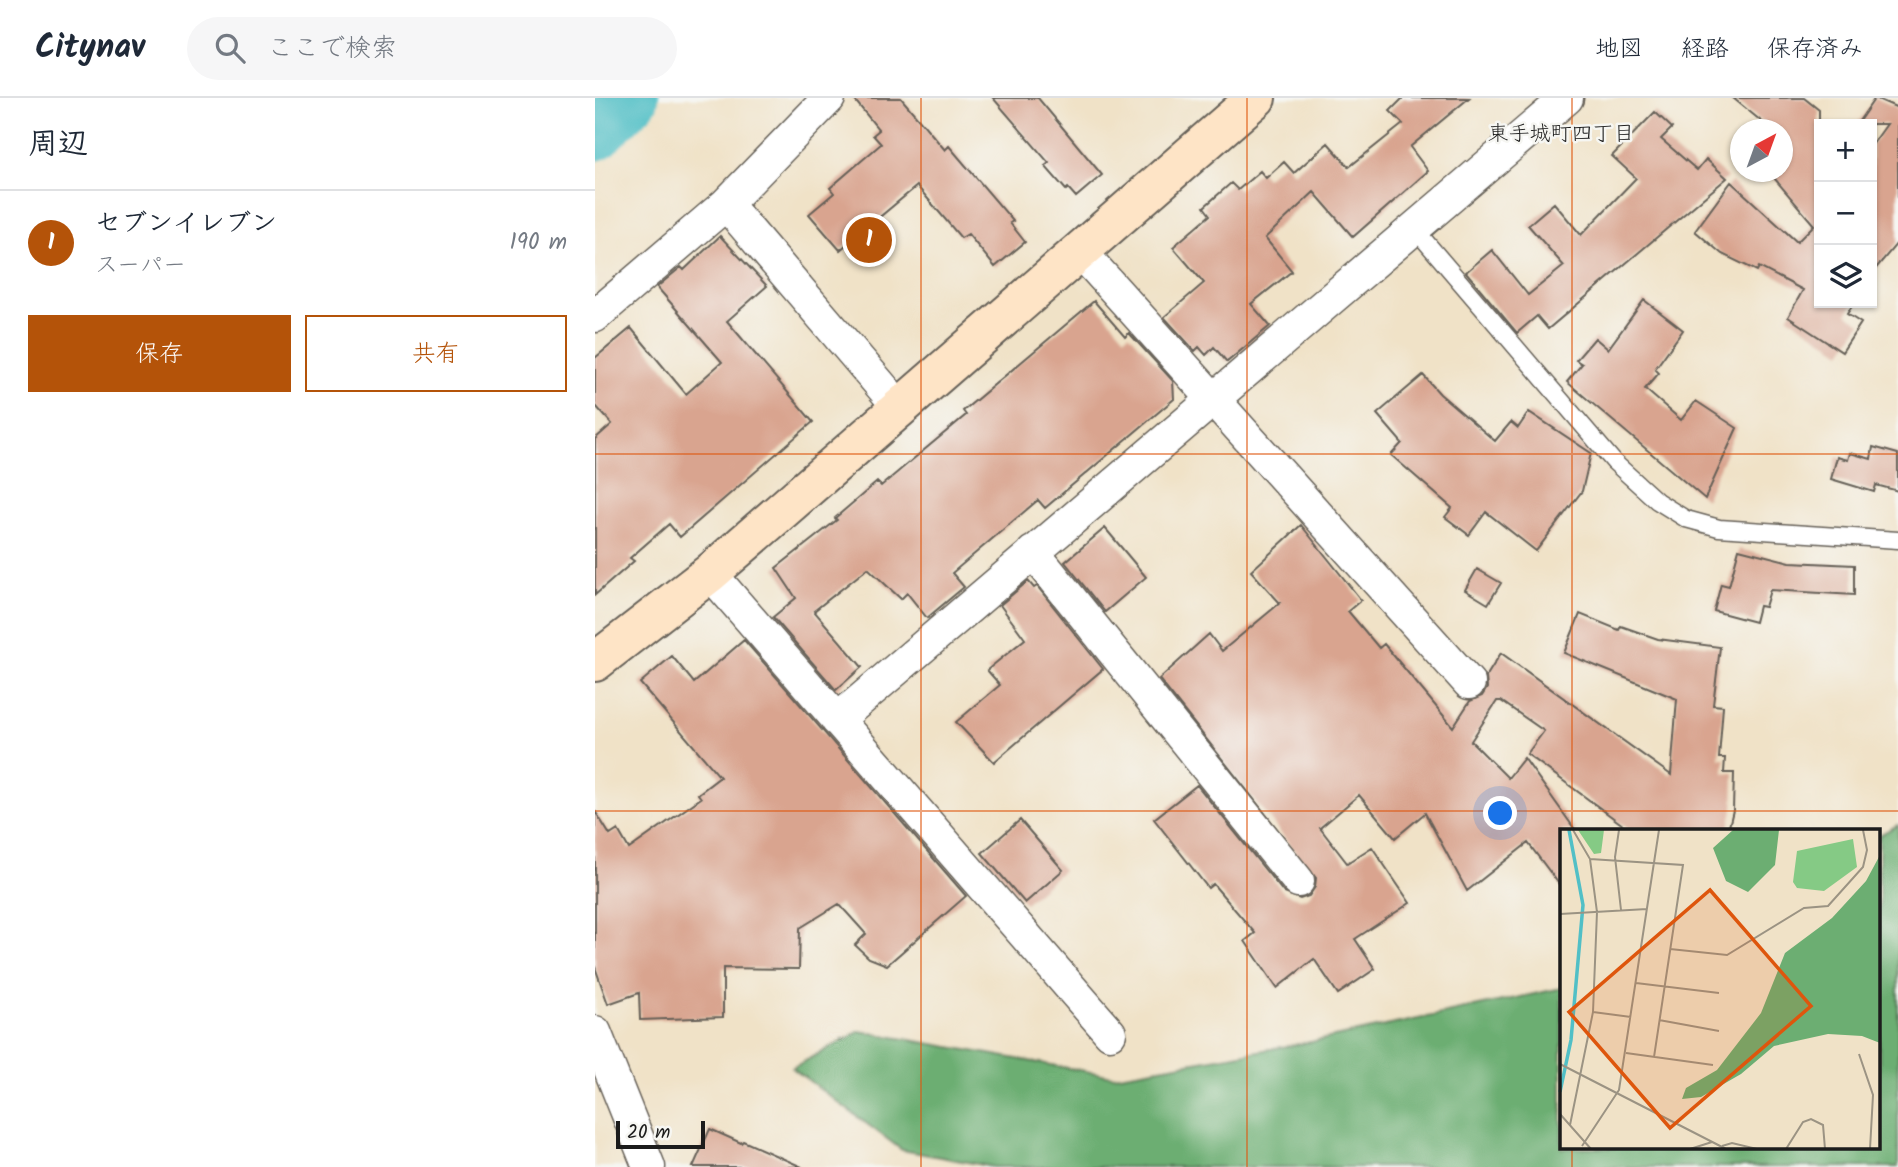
<!DOCTYPE html>
<html lang="ja">
<meta charset="utf-8">
<style>
:root{--surface:#fff;--page:#f6f6f7;--text:#1f2937;--muted:#747a83;--line:#e0e1e3;--accent:#b45309}
body{margin:0;font-family:Kalam,"Klee One",sans-serif;background:var(--page);color:var(--text)}
.controls{position:absolute;right:21px;top:21px;display:grid;overflow:hidden;border-radius:0px;box-shadow:0 2px 5px #0004}
.controls button{width:63px;height:63px;display:grid;place-items:center;padding:0;border:0;border-bottom:2px solid var(--line);background:var(--surface);color:var(--text);font:35px sans-serif}
.compass{position:absolute;left:1135px;top:21px;width:63px;height:63px;border-radius:50%;background:var(--surface);box-shadow:0 2px 5px #0004;rotate:41deg}
.scale{position:absolute;left:21px;bottom:18px;width:89px;box-sizing:border-box;padding-left:7px;border:4px solid #1c1c1c;border-top:0;font-size:19px;line-height:24px;white-space:nowrap;color:#1c1c1c;-webkit-text-stroke:5px #f6f6f2;paint-order:stroke}
.you{position:absolute;left:906px;top:716px;width:24px;height:24px;margin:-18px;border:5px solid #fff;border-radius:50%;background:#1a73e8;box-shadow:0 0 0 10px #1a73e833}
.badge{display:grid;place-items:center;width:46px;height:46px;border-radius:50%;background:var(--accent);color:#fff;font-size:23px;font-weight:700}
.pin{position:absolute;translate:-50% -50%;border:4px solid #fff;box-shadow:0 2px 7px #0006}
.list{margin:0;padding:0;list-style:none}
h2{display:flex;justify-content:space-between;align-items:center;height:91px;margin:0;padding:0 28px;font-size:30px}
h2 small{font-size:23px;font-weight:400;color:var(--muted)}
.list li{display:grid;grid-template-columns:46px 1fr auto;gap:21px;align-items:center;box-sizing:border-box;height:105px;padding:0 28px;border-top:2px solid var(--line)}
.list b{display:block;font-size:26px;white-space:nowrap}
.list p{margin:0;font-size:23px;white-space:nowrap;color:var(--muted)}
.list em{font-size:23px;font-style:normal;color:var(--muted)}
.actions{display:flex;gap:14px;padding:21px 28px}
.actions a{flex:1;padding:16px 0;border:2px solid var(--accent);border-radius:0px;text-align:center;font-size:24px;color:var(--accent)}
.actions .main{background:var(--accent);color:#fff}
.icon{flex:none;width:38px;height:38px;fill:none;stroke:currentColor;stroke-width:2;stroke-linecap:round;stroke-linejoin:round}
.map{position:relative;flex:none;width:1303px;height:1069px;overflow:hidden}
header{display:flex;align-items:center;gap:42px;box-sizing:border-box;height:98px;padding:0 35px;background:var(--surface);border-bottom:2px solid var(--line)}
header strong{font-size:33px}
nav{display:flex;gap:38px;margin-inline-start:auto;font-size:24px}
.search{width:490px;height:63px;background:var(--page);display:flex;align-items:center;gap:18px;box-sizing:border-box;padding:0 24px;border-radius:38px;color:var(--muted);font-size:26px}
main{display:flex}
aside{flex:1;background:var(--surface)}
.map>svg:first-child{display:block}
</style>
<header>
<strong>Citynav</strong>
<div class="search"><svg class="icon" aria-label="search" viewBox="0 0 24 24"><circle cx="10" cy="10" r="6"/><path d="M15 15l6 6"/></svg>ここで検索</div>
<nav><a>地図</a><a>経路</a><a>保存済み</a></nav>
</header>
<main>
<aside>
<h2>周辺<small></small></h2>
<ul class="list">
<li><span class="badge">1</span><div><b>セブンイレブン</b><p>スーパー</p></div><em>190 m</em></li>
</ul>
<div class="actions"><a class="main">保存</a><a>共有</a></div>
</aside>
<div class="map">
<svg width="1303" height="1069" viewBox="0 0 1303 1069">
<rect width="100%" height="100%" fill="#f6f6f2"/>
<filter id="ink" filterUnits="userSpaceOnUse"><feTurbulence type="fractalNoise" baseFrequency=".0143" numOctaves="2"/><feDisplacementMap in="SourceGraphic" scale="14" xChannelSelector="R" yChannelSelector="G"/><feConvolveMatrix kernelMatrix="1 2 1 2 8 2 1 2 1" color-interpolation-filters="sRGB"/></filter>
<filter id="wash" filterUnits="userSpaceOnUse"><feTurbulence type="fractalNoise" baseFrequency=".00686" numOctaves="4" result="noise"/><feDisplacementMap in="SourceGraphic" scale="28" xChannelSelector="R" yChannelSelector="G"/><feGaussianBlur stdDeviation="1.57" result="paint"/><feColorMatrix in="noise" values="0 0 0 0 0 0 0 0 0 0 0 0 0 0 0 0 0 1.4 0 .05"/><feComposite in="paint" operator="in"/></filter>
<g filter="url(#wash)">
<rect width="100%" height="100%" fill="#f0e2c7"/>
<path fill="#6cae72" stroke="#446547" stroke-width="2" d="M1303,727V1069H399L307,1052L197,970L265,933L518,978L716,944L967,890V1050H1284V737Z"/>
<g fill="none" stroke-linecap="round" stroke-linejoin="round">
<path stroke="#51bfc6" stroke-width="54" d="M0,36L37,0"/>
</g>
<g id="blocks">
<path fill="#d9a48f" d="M258,0H306L350,52L354,48L418,123L415,125L430,144L400,169L373,136L366,140L322,88L245,152L214,116L239,95L235,90L286,46L278,37L284,32Z
M398,0H443L507,77L481,99L473,90L471,92L450,68L454,65Z
M808,0H874L815,49L833,73L758,139L719,94L670,140L697,173L656,206L675,228L632,264L619,249L611,257L604,249L600,253L569,219L609,185L578,149L615,117L609,109L636,85L643,92L665,73L671,80L689,64L699,75L733,45L754,69L808,26L795,13Z
M1138,0H1209L1224,12V205H1259L1252,216L1266,225L1247,254L1193,219L1208,192L1164,169L1162,173L1127,156L1100,133L1136,84L1202,144L1219,127L1174,74H1187V32H1177Z
M1280,0L1303,10V144L1277,175V47L1292,26H1262Z
M1060,14L1077,30L1066,41L1102,72L1111,61L1132,80L953,231L942,218L922,235L871,174L897,152L933,197L969,168L933,127L959,105L986,137L1041,80L1017,58Z
M125,138L172,188L132,223L218,324L85,439L74,426L35,460L39,463L0,497V341L17,326L0,307V260L36,230L91,296L127,264L62,189L86,169L89,172Z
M1049,202L1088,232L1060,271L1064,275L1050,291L1086,322L1101,303L1142,330L1110,401L972,284L987,266L981,262L1000,240L1013,251Z
M499,203L530,239L534,235L578,283L579,301L450,410L443,402L357,475L369,489L332,520L312,495L306,501L273,470L219,513L267,569L241,592L178,519L201,500L181,470L242,422L240,420L282,384L286,388L371,317L368,313Z
M828,277L845,296L900,343L916,324L923,330L934,314L996,355L987,393L941,453L891,414L874,437L850,419L857,410L796,357L807,345L782,316Z
M1278,349L1303,356V393L1281,387L1279,394L1236,381L1242,359L1253,362L1255,355L1276,361Z
M706,427L766,502L753,513L784,550L789,546L858,629L875,603L887,598L892,590L891,579L906,555L1076,677L1082,601L969,555L985,516L1024,532L1026,528L1063,541L1125,549L1118,607L1128,608L1124,660H1130L1129,675H1139L1138,712L1133,733H1036L932,656L949,633L906,603H902L876,643L913,680L929,660L981,733H967V790L933,745L872,793L830,715L800,740L764,697L725,730L752,765L777,749L815,805L760,841L780,871L743,896L719,861L682,890L650,843L660,835L618,786L613,790L559,721L602,687L689,795L705,801L714,798L720,789L721,780L564,581L614,536L627,553L685,505L656,473Z
M510,430L551,479L510,514L470,464Z
M1144,451L1195,464L1259,467V497L1175,492L1170,509L1164,508L1160,524L1119,513L1126,486L1134,488Z
M882,471L906,485L893,506L870,492Z
M433,483L439,490L442,488L508,571L399,664L361,624L405,587L392,572L430,541L405,507Z
M149,542L371,798L292,867L274,860L260,847L271,836L244,806L205,830L204,871L128,870V919L45,922L44,895L13,906L0,869V713L15,737L23,732L34,751L106,700L103,696L125,679L45,585L77,558L99,585Z
M425,722L468,772L430,805L387,755Z
M115,1031L146,1045L148,1043L207,1069H98Z"/>
</g>
</g>
<g filter="url(#ink)">
<use href="#blocks" fill-opacity="0" stroke="#666158" stroke-width="2"/>
<g fill="none" stroke-linecap="round" stroke-linejoin="round">
<defs>
<path id="lane" d="M819,130L1019,364L1062,403L1091,421L1124,430L1303,442"/>
<path id="street" d="M131,106L305,310
M484,152L874,585
M0,218L131,106L234,0
M438,454L703,783
M115,475L515,935
M242,622L972,0
M0,934L54,1069"/>
<path id="secondary" d="M0,564L115,475L661,0"/>
</defs>
<use href="#lane" stroke="#666158" stroke-width="19"/>
<use href="#street" stroke="#666158" stroke-width="35"/>
<use href="#secondary" stroke="#666158" stroke-width="42"/>
<use href="#lane" stroke="#fff" stroke-width="16"/>
<use href="#street" stroke="#fff" stroke-width="32"/>
<use href="#secondary" stroke="#fee4c6" stroke-width="38"/>
</g>
</g>
<path fill="none" stroke="#de560d" stroke-width="2" stroke-opacity="0.55" d="M326,0V1069M652,0V1069M977,0V733M0,356H1303M0,713H1303M977,1050V1069"/>
<g text-anchor="middle" dominant-baseline="central" stroke-width="5" stroke-linejoin="round" paint-order="stroke">
<g font-size="21" fill="#1c1c1c" stroke="#f6f6f2">
<text x="966" y="36">東手城町四丁目</text>
</g>
</g>
<g transform="translate(965 731)">
<rect width="320" height="320" fill="#f0e2c7"/>
<path d="M18,1H44L41,24L34,25ZM293,10L297,38L264,62L237,59L233,53L237,22Z" fill="#85ca85"/>
<path d="M173,1H219L215,36L188,63L166,52L153,19ZM320,26V214L302,207L268,205L214,217L181,245L141,268L122,270L126,259L157,241L201,184L225,124L272,89L306,52Z" fill="#6cae72"/>
<path fill="none" stroke="#51bfc6" stroke-width="3.5" d="M0,263L11,211L23,76L9,1"/>
<path fill="none" stroke="#9b9383" stroke-width="2" d="M59,1L55,28L61,81M30,30L123,36L94,228M0,85L87,80M110,120L167,126L244,79L268,77L303,38L307,21L303,1M76,154L159,164M33,183L71,188M99,191L159,202M66,224L153,236M299,225L313,266L310,320M0,235L166,320M0,285L31,320M10,296L33,183L37,83L30,30L13,1M22,317L59,261L99,1M162,317L172,314L197,320M130,320L152,313M226,320L243,293L251,290L263,296L265,320"/>
<path fill="#de560d" fill-opacity="0.15" stroke="#de560d" stroke-width="3.5" d="M150,61L251,177L110,299L9,183Z"/>
<rect width="320" height="320" fill="none" stroke="#1c1c1c" stroke-width="3.5"/>
</g>
</svg>
<div class="controls">
<button>+</button>
<button>−</button>
<button><svg class="icon" aria-label="layers" viewBox="0 0 24 24"><path d="M12 4l9 5-9 5-9-5zM3 14l9 5 9-5"/></svg></button>
</div>
<svg class="compass" viewBox="-18 -18 36 36"><path d="M0-13l5 13h-10z" fill="#e53935"/><path d="M0 13l5-13h-10z" fill="#747a83"/></svg>
<div class="scale">20 m</div>
<div class="you"></div>
<div class="pin badge" style="left:274px;top:142px">1</div>
</div>
</main>
